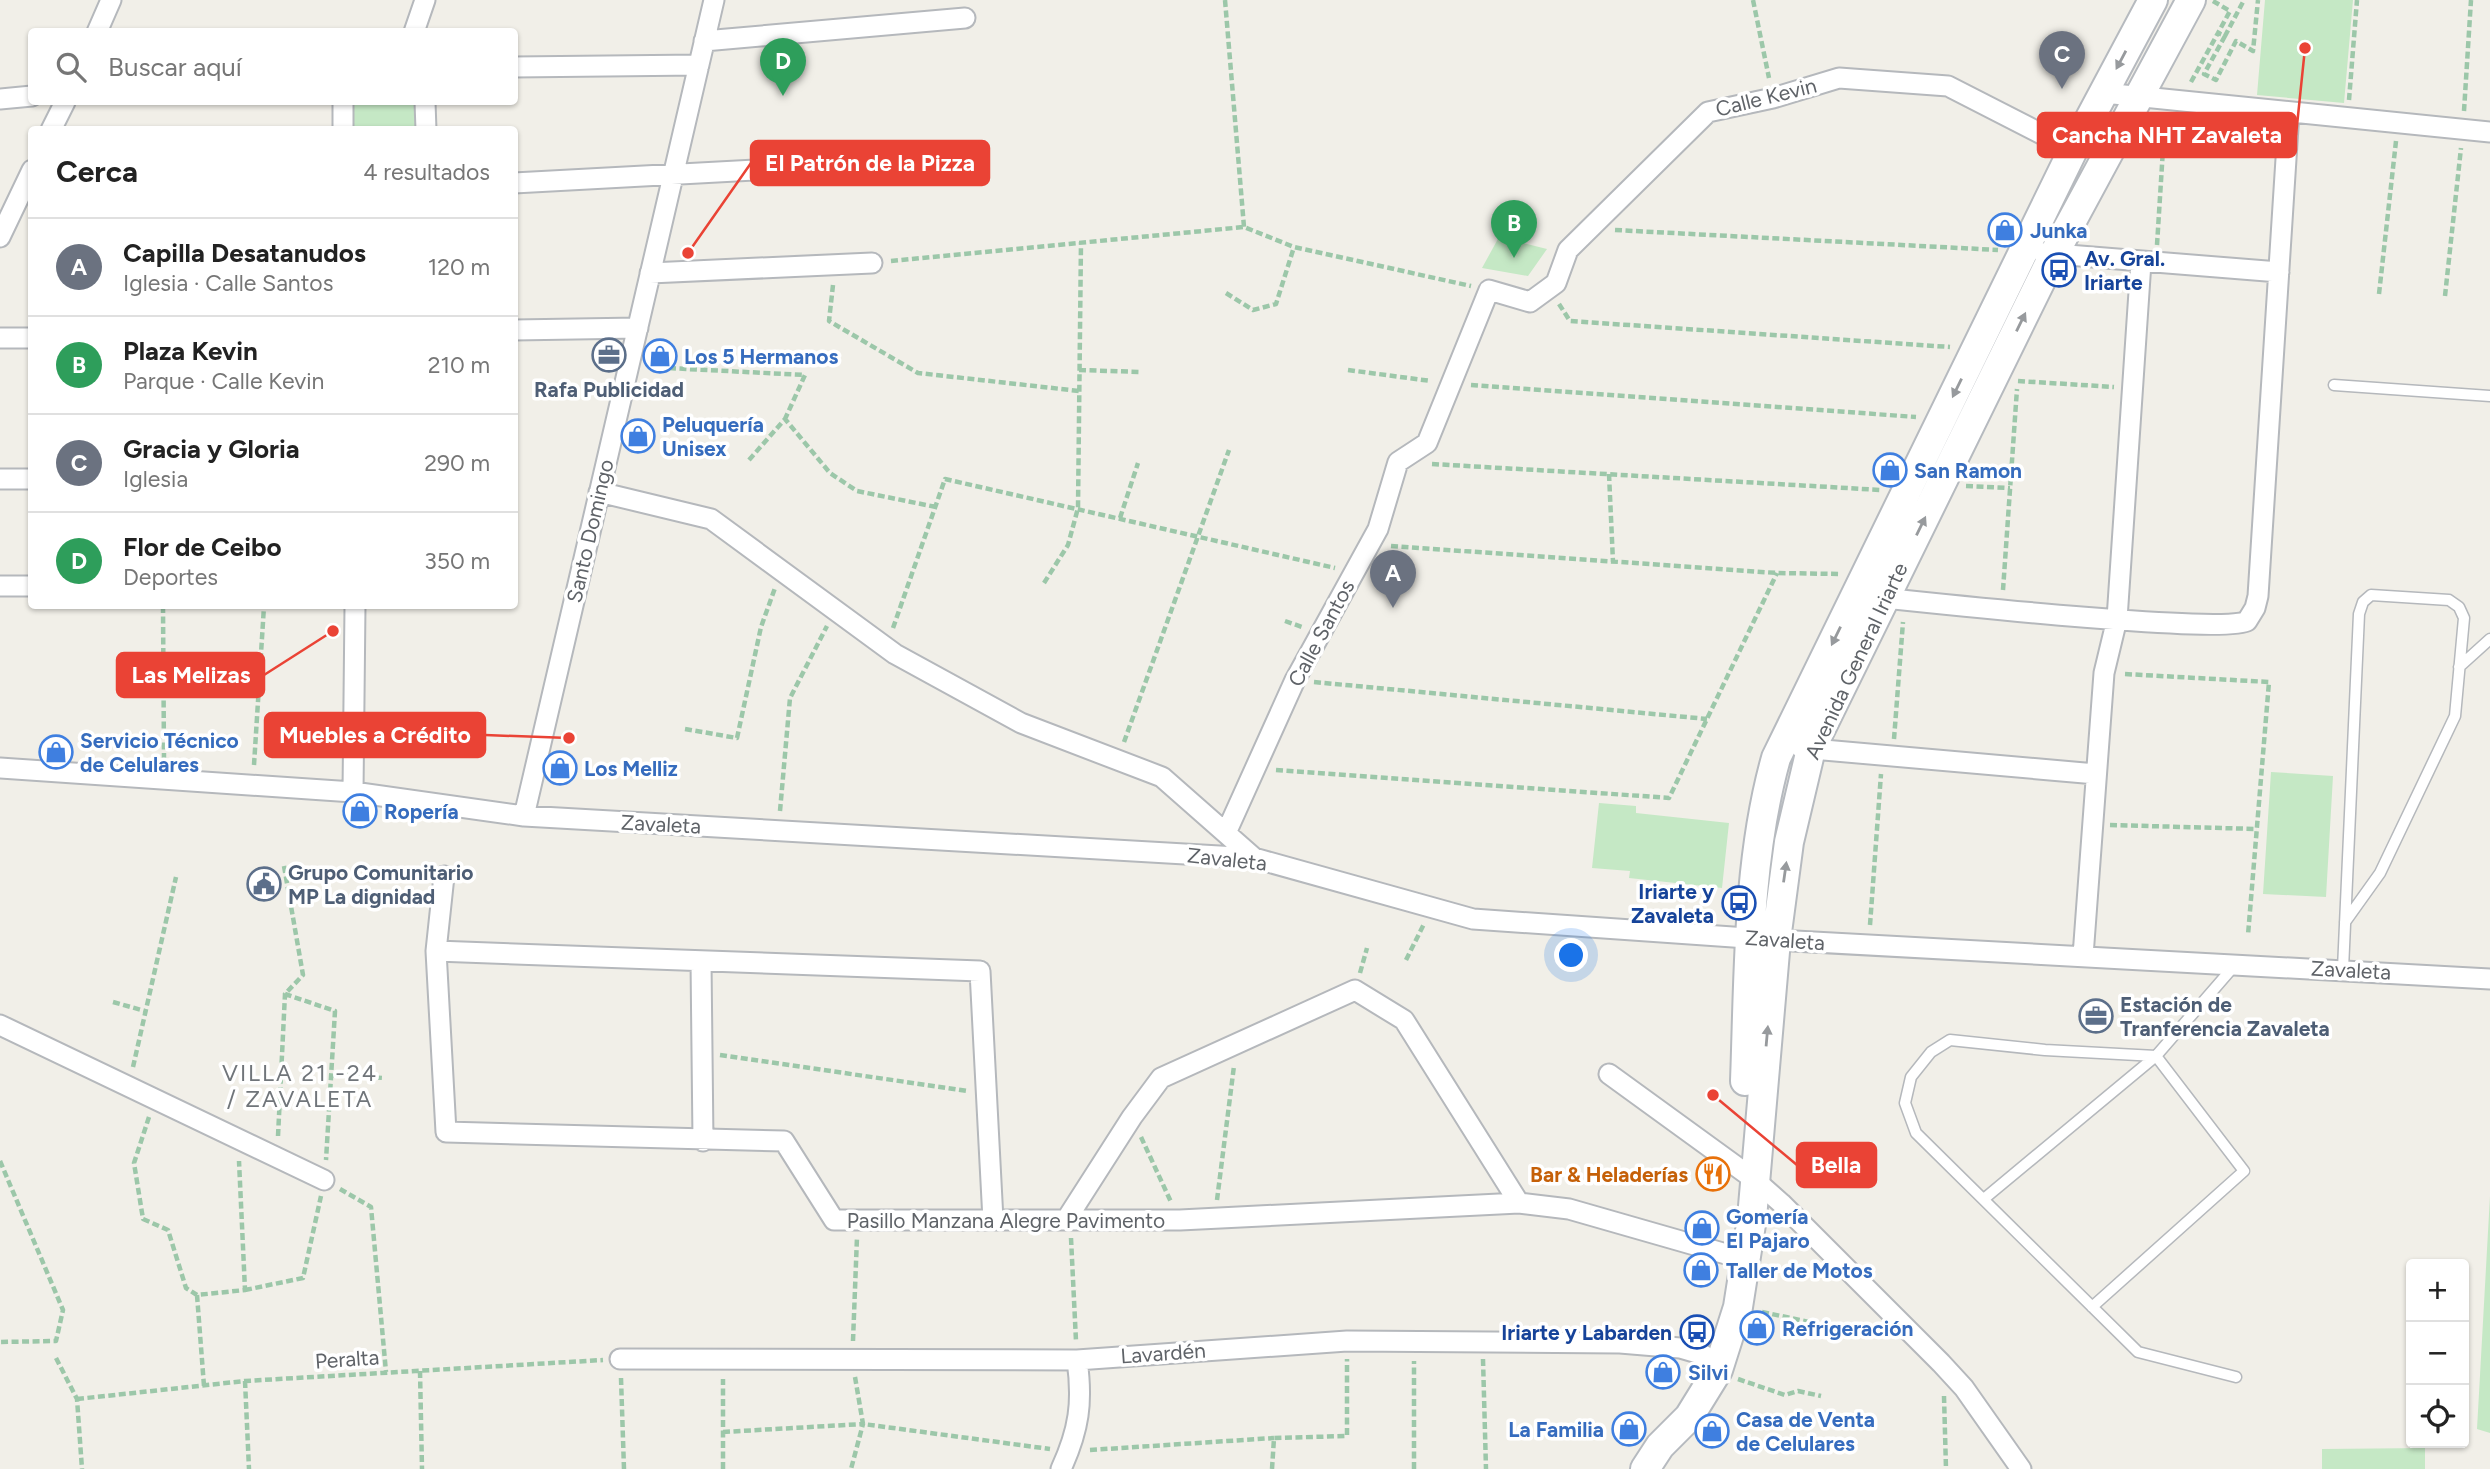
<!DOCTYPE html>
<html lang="es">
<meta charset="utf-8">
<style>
:root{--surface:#fff;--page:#f2f2f2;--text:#222;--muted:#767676;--line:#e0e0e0;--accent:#b45309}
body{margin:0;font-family:Figtree,sans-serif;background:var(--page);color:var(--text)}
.controls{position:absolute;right:21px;bottom:21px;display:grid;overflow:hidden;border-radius:7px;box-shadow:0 2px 5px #0004}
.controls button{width:63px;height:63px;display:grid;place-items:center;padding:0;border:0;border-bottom:2px solid var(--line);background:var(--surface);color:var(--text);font:35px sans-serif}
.you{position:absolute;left:1572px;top:956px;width:24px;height:24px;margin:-18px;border:5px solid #fff;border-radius:50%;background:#1a73e8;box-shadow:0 0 0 10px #1a73e833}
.badge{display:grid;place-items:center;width:46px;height:46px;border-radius:50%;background:var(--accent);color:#fff;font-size:23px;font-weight:700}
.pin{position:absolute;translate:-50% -58px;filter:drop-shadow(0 2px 4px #0008)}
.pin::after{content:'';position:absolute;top:37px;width:24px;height:21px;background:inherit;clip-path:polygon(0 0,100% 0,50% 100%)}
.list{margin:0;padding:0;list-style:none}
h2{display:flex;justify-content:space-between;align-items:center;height:91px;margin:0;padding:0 28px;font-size:30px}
h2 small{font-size:23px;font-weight:400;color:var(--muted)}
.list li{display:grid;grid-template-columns:46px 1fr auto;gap:21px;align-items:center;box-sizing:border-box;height:98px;padding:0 28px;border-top:2px solid var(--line)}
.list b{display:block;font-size:26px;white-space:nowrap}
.list p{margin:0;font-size:23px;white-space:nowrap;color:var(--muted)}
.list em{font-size:23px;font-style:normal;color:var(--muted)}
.icon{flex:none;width:38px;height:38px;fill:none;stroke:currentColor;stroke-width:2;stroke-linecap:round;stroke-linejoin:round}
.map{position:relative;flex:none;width:2490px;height:1469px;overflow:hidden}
.search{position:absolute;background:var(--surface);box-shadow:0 2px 5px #0004;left:28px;top:28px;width:490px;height:77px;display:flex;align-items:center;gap:18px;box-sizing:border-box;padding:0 24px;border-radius:7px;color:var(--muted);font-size:26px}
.panel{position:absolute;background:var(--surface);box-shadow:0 2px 5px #0004;left:28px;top:126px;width:490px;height:483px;border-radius:7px}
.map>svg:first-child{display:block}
</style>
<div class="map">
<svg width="2490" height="1469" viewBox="0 0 2490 1469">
<rect width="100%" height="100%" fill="#f1efe8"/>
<path fill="#c5e8c5" d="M2265,0H2353L2344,103L2257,95Z
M353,102H419V129H354Z
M1499,237L1547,249L1528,276L1482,268Z
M2271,772L2333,776L2326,897L2263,894Z
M1599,803L1636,806V813L1729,823L1722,888L1629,878L1630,871L1592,868Z
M2490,1196V1433L2477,1429Z
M2425,1448V1469H2322V1449Z"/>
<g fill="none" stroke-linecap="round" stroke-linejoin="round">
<defs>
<path id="service" d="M2334,385L2490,396
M2459,667L2490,639
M2343,969L2359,614L2363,602L2371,595L2449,600L2459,607L2464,618L2455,716L2380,873L2345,922
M1985,1198L2156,1056L2235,965
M2092,1307L2244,1171L2156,1056L2045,1050L1950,1040L1931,1052L1911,1077L1905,1103L1916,1133L2138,1352L2236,1377"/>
<path id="minor" d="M97,32L111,0
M414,32L425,0
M704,41L965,18
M514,67L699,65
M2104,93L2490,132
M0,99L32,96
M343,102V130
M425,102L426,130
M51,130L65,102
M514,183L958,159
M0,237L32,170
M2043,253L2279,272
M650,273L872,263
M514,330L638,328
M0,338H32
M0,479H32
M599,492L711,519L895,654L1021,723L1162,777L1254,858
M0,586H32
M1874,597C1922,602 2226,635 2247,621L2255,608L2258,596L2289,112
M1801,748L2096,774
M0,768L353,792L524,816L1254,858L1473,919L1776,940L2490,979
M353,792L355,606
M524,816L714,0
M1226,833L1295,680L1378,529L1398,462L1427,443L1489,290L1530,302L1556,283L1568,250L1708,112L1773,98L1839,78L1948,86L2073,150
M444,876L436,951L446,1132L784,1141L834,1220H1180L1519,1203L1569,1209L1733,1256
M436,951L980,971L993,1220
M2083,956L2104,673L2117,619L2141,262
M701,961L703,1141
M0,1025L324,1180
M1609,1074L1755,1180L1781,1203L1941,1363L1964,1388L2021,1469
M1066,1220L1132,1117L1161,1078L1355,990L1404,1020L1519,1203
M620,1359L1077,1360L1347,1341L1620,1343L1680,1348L1704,1355
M1061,1469C1079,1430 1083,1402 1077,1360"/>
<path id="secondary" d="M1745,1081C1749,974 1747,861 1776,758L2073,150L2153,0
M1645,1469L1660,1446L1689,1417L1718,1370L1738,1307L1752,1218L1776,940L1789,842L1811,749L2054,254L2191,0"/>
</defs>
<use href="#service" stroke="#b5b8bc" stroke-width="13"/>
<use href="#minor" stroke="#b5b8bc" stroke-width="23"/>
<use href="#secondary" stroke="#b6babf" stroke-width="32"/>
<path stroke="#9cc7a9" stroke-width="4.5" stroke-dasharray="7 3.5" stroke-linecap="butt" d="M1225,0L1244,227
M1753,0L1769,78
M2213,1L2230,11L2218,33
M2225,36L2204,74L2216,80L2236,41L2253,51L2258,0
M2191,82L2218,33L2225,36L2244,0
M2349,100L2357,0
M2464,111L2471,0
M1615,230L1998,250
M2157,245L2165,117
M891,261L1244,227L1294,247L1471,286
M833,285L829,321L918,373L1079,391
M1226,293L1253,310L1276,304L1294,247
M2379,294L2396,141
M2445,296L2461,148
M1559,304L1570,321L1950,347
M648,367L805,375L785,419
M1079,370L1141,372
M1348,370L1431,381
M2018,381L2114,387
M1471,385L1916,417
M749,460L785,419L830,473L857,491L936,507
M1432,464L1881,490
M1609,474L1613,562
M1966,486L2010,488
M1120,518L1138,463
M1391,546L1777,573L1840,574
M1044,583L1068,545L1078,508L1081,242
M2003,590L2017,389
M163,606L164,759
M1285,621L1302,627
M893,628L945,479L1335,568
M2125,674L2269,682L2248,935
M1314,682L1707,719
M685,729L737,738L761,627L775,588
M1894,739L1903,622
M1124,742L1229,450
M254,765L264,606
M1276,770L1669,798L1777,573
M780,811L790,698L827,626
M2110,825L2257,829
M284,866L303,975L285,994L335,1011L326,1160
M1870,925L1881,774
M1406,960L1424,924
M1360,973L1367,948
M113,1002L145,1011
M720,1055L968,1091
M133,1067L176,877
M333,1075L384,1078
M149,1117L134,1163L143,1219L168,1230L186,1288L197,1295L245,1290L239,1161
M278,1136L285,994
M1141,1137L1171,1202
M0,1161L63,1310L56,1341L0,1342
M340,1189L371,1207L386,1372
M1217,1200L1234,1066
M1071,1238L1076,1341
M245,1290L303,1278L321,1196
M197,1295L204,1386
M1762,1312L1819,1324
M853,1341L857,1237
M56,1358L77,1399L82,1469
M1483,1359L1486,1469
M420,1371L422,1469
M855,1377L863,1424L1050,1449
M621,1378L624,1469
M1738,1379L1785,1395L1798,1391L1821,1396
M245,1381L249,1469
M1944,1396L1946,1469
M77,1399L245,1381L603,1360
M723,1432L863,1424L851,1469
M1090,1450L1274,1438
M723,1469V1379
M1272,1469L1274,1438L1347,1436V1359
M1414,1469V1361"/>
<use href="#service" stroke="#fff" stroke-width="10"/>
<use href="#minor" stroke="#fff" stroke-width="19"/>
<use href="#secondary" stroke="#fff" stroke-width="28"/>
</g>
<defs><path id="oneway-solid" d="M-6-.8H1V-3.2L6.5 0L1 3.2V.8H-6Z" transform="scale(1.75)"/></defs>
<g fill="#979a9d">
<use href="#oneway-solid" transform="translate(2121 60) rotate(118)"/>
<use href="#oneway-solid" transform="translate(2021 322) rotate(-64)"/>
<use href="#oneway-solid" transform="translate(1957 388) rotate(116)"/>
<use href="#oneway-solid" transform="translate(1921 526) rotate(-64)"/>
<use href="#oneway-solid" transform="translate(1836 636) rotate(116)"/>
<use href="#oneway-solid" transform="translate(1785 872) rotate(-82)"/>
<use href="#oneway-solid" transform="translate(1767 1036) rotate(-85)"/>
</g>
<defs>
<symbol id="shop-ring" viewBox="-11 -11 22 22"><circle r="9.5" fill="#fff" stroke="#3f7fe0" stroke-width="1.5"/><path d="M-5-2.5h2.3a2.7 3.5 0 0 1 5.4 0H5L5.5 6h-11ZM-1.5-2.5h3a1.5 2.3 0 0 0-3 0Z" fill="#3f7fe0"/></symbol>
<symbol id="bus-ring" viewBox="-11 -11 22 22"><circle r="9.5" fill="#fff" stroke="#1a4fb4" stroke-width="1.5"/><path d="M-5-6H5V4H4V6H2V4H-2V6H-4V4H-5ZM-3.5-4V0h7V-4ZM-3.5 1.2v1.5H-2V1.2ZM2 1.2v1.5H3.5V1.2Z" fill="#1a4fb4"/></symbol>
<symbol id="office-ring" viewBox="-11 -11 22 22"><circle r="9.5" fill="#fff" stroke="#5c6f8a" stroke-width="1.5"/><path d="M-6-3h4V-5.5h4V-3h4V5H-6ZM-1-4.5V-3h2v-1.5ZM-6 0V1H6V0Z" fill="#5c6f8a"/></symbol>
<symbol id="civic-ring" viewBox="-11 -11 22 22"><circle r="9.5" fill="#fff" stroke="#5c6f8a" stroke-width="1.5"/><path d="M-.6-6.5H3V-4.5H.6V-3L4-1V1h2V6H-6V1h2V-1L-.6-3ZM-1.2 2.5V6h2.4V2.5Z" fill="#5c6f8a"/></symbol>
<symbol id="restaurant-ring" viewBox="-11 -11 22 22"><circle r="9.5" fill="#fff" stroke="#e8710a" stroke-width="1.5"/><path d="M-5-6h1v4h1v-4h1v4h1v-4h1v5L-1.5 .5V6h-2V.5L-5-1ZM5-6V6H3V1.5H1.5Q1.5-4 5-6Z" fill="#e8710a"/></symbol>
</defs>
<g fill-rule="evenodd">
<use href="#shop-ring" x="1986" y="211" width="38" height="38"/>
<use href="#bus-ring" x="2040" y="251" width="38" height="38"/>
<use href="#office-ring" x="590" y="336" width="38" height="38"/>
<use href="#shop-ring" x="641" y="337" width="38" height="38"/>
<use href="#shop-ring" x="619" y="417" width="38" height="38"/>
<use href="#shop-ring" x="1871" y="451" width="38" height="38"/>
<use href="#shop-ring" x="37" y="733" width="38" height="38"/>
<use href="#shop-ring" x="541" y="749" width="38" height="38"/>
<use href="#shop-ring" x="341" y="792" width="38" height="38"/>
<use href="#civic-ring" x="245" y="865" width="38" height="38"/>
<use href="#bus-ring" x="1720" y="884" width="38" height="38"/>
<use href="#office-ring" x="2077" y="997" width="38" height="38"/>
<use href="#restaurant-ring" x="1694" y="1155" width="38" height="38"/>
<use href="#shop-ring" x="1683" y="1209" width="38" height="38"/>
<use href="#shop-ring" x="1682" y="1251" width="38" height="38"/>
<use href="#shop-ring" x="1738" y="1309" width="38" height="38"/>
<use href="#bus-ring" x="1678" y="1313" width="38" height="38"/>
<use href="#shop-ring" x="1644" y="1353" width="38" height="38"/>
<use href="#shop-ring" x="1610" y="1410" width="38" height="38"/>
<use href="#shop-ring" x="1693" y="1412" width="38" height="38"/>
</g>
<g text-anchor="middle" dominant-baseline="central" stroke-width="7" stroke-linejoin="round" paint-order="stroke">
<g font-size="21" fill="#5f6368" stroke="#fff">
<text transform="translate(1766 97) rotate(-14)">Calle Kevin</text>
<text transform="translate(590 531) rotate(-77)">Santo Domingo</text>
<text transform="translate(1321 633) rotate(-62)">Calle Santos</text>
<text transform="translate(1856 661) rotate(-65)">Avenida General Iriarte</text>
<text transform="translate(661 824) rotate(3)">Zavaleta</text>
<text transform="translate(1227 859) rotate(6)">Zavaleta</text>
<text transform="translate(1785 940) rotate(4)">Zavaleta</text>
<text transform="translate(2351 970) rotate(3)">Zavaleta</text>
<text x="1006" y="1220">Pasillo Manzana Alegre Pavimento</text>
<text transform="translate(1163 1353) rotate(-4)">Lavardén</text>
<text transform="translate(347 1359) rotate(-4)">Peralta</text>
</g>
<g font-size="21" font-weight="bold" fill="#366cbe" stroke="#fff" text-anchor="start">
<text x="2030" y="230">Junka</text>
<text x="684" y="356">Los 5 Hermanos</text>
<text x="662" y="424">Peluquería<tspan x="662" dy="24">Unisex</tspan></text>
<text x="1914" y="470">San Ramon</text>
<text x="80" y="740">Servicio Técnico<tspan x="80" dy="24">de Celulares</tspan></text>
<text x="584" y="768">Los Melliz</text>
<text x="384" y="811">Ropería</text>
<text x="1726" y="1216">Gomería<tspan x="1726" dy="24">El Pajaro</tspan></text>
<text x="1726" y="1270">Taller de Motos</text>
<text x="1782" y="1328">Refrigeración</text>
<text x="1688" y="1372">Silvi</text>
<text x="1736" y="1419">Casa de Venta<tspan x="1736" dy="24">de Celulares</tspan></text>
<text x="1604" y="1429" text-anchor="end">La Familia</text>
</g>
<g font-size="21" font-weight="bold" fill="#164399" stroke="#fff" text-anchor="end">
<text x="2084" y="258" text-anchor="start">Av. Gral.<tspan x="2084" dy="24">Iriarte</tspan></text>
<text x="1714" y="891">Iriarte y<tspan x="1714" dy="24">Zavaleta</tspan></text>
<text x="1672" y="1332">Iriarte y Labarden</text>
</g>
<g font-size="21" font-weight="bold" fill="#4e5e75" stroke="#fff" text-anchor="start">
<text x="609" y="389" text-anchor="middle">Rafa Publicidad</text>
<text x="288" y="872">Grupo Comunitario<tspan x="288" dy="24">MP La dignidad</tspan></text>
<text x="2120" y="1004">Estación de<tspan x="2120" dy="24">Tranferencia Zavaleta</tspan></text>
</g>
<g font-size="21" font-weight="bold" fill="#c56008" stroke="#fff" text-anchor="end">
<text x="1688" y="1174">Bar &amp; Heladerías</text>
</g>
<g font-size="23" letter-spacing="2" fill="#70757a" stroke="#fff">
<text x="300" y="1073">VILLA 21 -24<tspan x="300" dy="26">/ ZAVALETA</tspan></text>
</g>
</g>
<path fill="none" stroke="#ea4335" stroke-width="2.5" d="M2305 48L2296 135M688 253L751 163M333 631L264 675M569 738L485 735M1713 1095L1797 1165"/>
<g fill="#ea4335" stroke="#fff" stroke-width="2.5">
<circle cx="2305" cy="48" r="7"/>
<circle cx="688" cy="253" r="7"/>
<circle cx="333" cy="631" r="7"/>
<circle cx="569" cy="738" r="7"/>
<circle cx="1713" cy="1095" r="7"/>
</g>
<g fill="#ea4335" stroke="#ea4335" stroke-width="2.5">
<rect x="2038" y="113" width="258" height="44" rx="7"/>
<rect x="751" y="141" width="238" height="44" rx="7"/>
<rect x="117" y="653" width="147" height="44" rx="7"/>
<rect x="265" y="713" width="220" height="44" rx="7"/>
<rect x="1797" y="1143" width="79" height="44" rx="7"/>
</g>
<g font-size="23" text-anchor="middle" font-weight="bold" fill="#fff">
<text x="2167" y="143">Cancha NHT Zavaleta</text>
<text x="870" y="171">El Patrón de la Pizza</text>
<text x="191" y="683">Las Melizas</text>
<text x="375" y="743">Muebles a Crédito</text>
<text x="1836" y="1173">Bella</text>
</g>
</svg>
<div class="controls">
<button>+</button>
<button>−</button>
<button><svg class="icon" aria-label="locate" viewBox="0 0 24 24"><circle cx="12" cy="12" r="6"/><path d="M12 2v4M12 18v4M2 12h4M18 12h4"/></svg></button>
</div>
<div class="you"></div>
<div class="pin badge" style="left:1393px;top:608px;background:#6b7280">A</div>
<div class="pin badge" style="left:1514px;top:258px;background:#2e9e5b">B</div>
<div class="pin badge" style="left:2062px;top:89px;background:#6b7280">C</div>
<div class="pin badge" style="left:783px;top:96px;background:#2e9e5b">D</div>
<div class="search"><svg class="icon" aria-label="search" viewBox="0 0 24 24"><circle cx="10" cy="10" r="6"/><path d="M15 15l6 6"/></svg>Buscar aquí</div>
<section class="panel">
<h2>Cerca<small>4 resultados</small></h2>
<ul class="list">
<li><span class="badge" style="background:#6b7280">A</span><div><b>Capilla Desatanudos</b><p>Iglesia · Calle Santos</p></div><em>120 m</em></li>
<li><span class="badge" style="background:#2e9e5b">B</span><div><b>Plaza Kevin</b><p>Parque · Calle Kevin</p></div><em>210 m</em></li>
<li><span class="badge" style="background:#6b7280">C</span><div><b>Gracia y Gloria</b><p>Iglesia</p></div><em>290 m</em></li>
<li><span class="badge" style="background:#2e9e5b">D</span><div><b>Flor de Ceibo</b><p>Deportes</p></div><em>350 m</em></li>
</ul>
</section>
</div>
